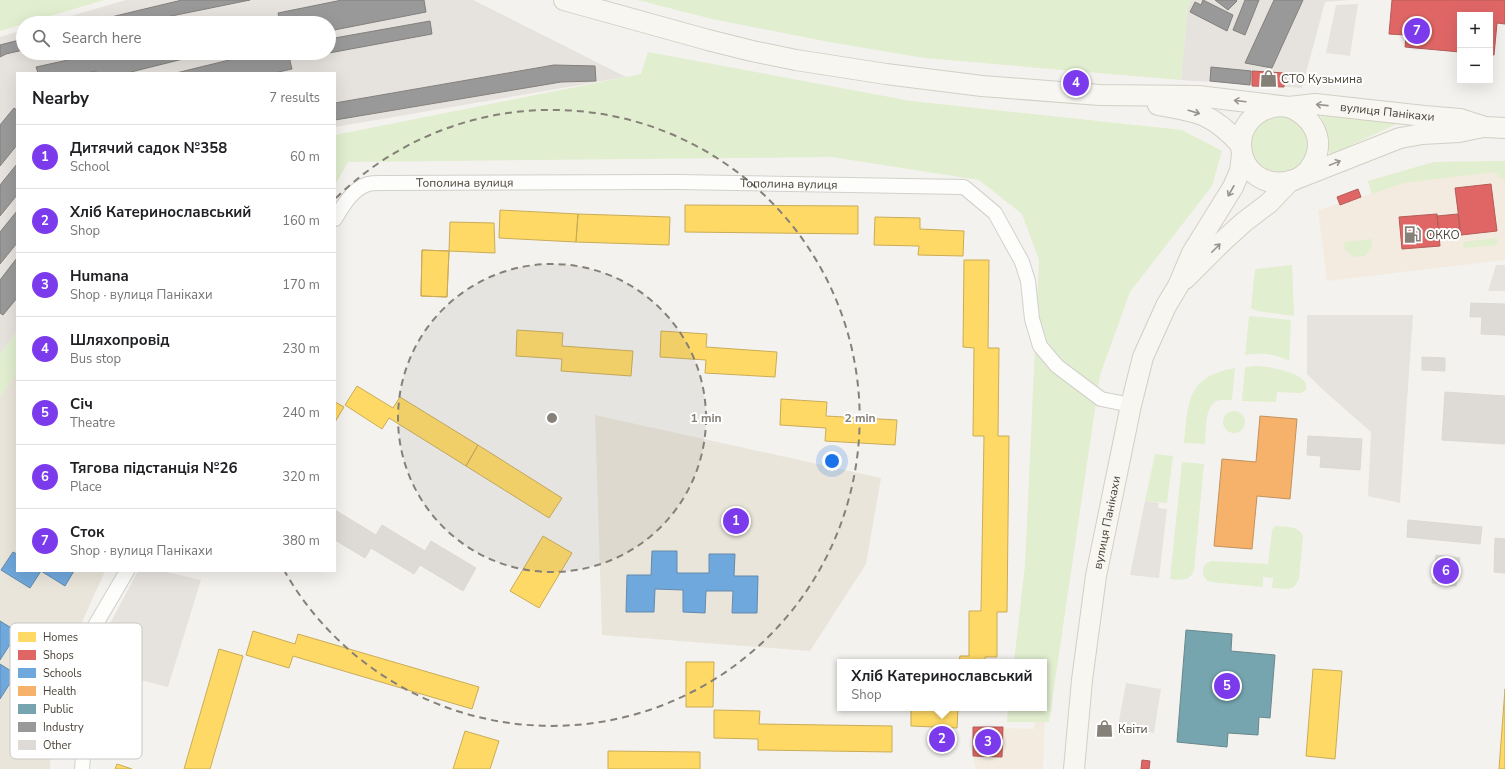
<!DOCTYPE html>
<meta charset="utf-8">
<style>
:root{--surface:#fff;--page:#f2f2f2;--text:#202124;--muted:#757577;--line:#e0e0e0;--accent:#7c3aed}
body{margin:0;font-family:"Nunito Sans",sans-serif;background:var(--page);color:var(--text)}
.controls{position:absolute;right:12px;top:12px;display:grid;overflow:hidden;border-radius:0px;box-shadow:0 4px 16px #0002}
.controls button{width:36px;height:36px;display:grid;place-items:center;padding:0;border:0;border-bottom:1px solid var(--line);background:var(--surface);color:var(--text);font:20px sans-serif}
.you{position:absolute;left:832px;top:461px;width:14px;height:14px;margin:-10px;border:3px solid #fff;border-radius:50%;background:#1a73e8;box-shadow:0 0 0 6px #1a73e833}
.badge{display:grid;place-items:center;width:26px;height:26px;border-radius:50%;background:var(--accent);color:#fff;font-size:13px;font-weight:700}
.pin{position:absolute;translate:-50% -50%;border:2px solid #fff;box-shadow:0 1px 4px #0006}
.popup{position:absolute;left:837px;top:659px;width:210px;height:52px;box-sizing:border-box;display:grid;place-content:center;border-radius:0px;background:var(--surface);filter:drop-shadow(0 1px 3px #0005);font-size:13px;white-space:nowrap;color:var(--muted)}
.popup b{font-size:15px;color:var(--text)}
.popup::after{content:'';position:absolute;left:50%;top:100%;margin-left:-8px;border:8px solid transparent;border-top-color:var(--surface)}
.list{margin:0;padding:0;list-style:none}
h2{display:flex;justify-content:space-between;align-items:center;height:52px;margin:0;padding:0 16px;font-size:17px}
h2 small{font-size:13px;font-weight:400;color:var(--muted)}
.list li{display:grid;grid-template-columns:26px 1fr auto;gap:12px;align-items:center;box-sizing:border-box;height:64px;padding:0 16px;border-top:1px solid var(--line)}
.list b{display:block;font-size:15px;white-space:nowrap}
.list p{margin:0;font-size:13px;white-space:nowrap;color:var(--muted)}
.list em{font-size:13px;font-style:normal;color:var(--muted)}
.icon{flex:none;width:22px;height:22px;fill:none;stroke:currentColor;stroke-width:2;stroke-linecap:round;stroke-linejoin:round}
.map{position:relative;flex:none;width:1505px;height:769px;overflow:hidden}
.search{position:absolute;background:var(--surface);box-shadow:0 4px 16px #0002;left:16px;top:16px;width:320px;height:44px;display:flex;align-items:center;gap:10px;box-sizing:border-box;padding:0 14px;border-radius:22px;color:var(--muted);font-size:15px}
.panel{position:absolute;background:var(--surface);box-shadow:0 4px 16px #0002;left:16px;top:72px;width:320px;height:500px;border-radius:0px}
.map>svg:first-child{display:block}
</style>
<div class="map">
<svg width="1505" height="769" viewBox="0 0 1505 769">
<rect width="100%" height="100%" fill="#f4f2ee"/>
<path fill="#f3ebdf" d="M1505,161V260L1327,281L1318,210L1371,194L1368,181L1434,162Z
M1035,714H1045L1043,769H976L973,756V727L1034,729Z"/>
<path fill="#e6e2de" d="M126,0H473L626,77L335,127V73H17V331L0,354V37L23,30V53H329V23H47Z
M1192,0H1349L1325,2L1302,88L1181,80L1188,6Z"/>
<path fill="#eae5da" d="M17,372V571H105L83,620L79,638V652L64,731L51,735L50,769H0V397Z
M595,415L881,478L866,564L810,651L602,635Z"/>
<path fill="#e1eecf" d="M0,0H104L27,23H23V24L0,31Z
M638,0H1192L1188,6L1181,80L924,58L829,42L712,19Z
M648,52L911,101L1182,130L1222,151L1212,186L1130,292L1100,375L1049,722H1007L1008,708H1044V662H1014L1025,565L1039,260L1022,214L979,180L832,157L348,162L335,185V135L641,74Z
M1279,113L1301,123L1310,145L1301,167L1278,176L1256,167L1247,145L1263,117Z
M1320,113L1403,121L1330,155L1326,134Z
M1505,161V181L1494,172L1403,183L1372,194L1368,181L1434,162Z
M1497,238L1498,245L1464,248L1463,242Z
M1372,239V248L1365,256L1354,257L1345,250L1344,242Z
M1292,265L1294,316L1257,311L1251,308L1255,269Z
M1249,316L1291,320L1289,361C1275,354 1261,352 1245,355Z
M17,331V372L0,397V354Z
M1255,366C1267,366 1296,371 1304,381C1307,383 1306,387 1306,390L1301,393L1277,392L1276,402L1242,401L1245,367Z
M1235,368L1232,400C1227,400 1221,399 1216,401C1204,409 1206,432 1205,444L1184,443C1189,401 1186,377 1235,368Z
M1223 422a11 11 0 1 1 22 0a11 11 0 1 1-22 0Z
M1155,454L1173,456L1167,503L1145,501Z
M1182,462L1204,464L1194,570C1190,582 1180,580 1170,579Z
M1277,526C1287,527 1299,526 1303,536L1299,579L1294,587L1288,589L1272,588L1273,578L1263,577V587L1211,582C1200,579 1200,563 1212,561L1268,564L1272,531L1274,527Z"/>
<path fill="#e6e3df" d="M1358,4L1350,56L1326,53L1336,5Z
M1496,265H1505V291H1488Z
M1307,315H1413L1400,503L1368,496L1371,432L1322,389L1307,374Z
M1145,501L1159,503L1158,508L1167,509L1159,578L1130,575Z
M138,571H162L201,580L168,687L100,670L104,635Z
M1126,683L1161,689L1154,733L1118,726Z"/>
<path fill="#ffd966" stroke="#c9ac58" d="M685,205L858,206V234L685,232Z
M500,210L578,214L576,242L499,238Z
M578,214L670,217L669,245L576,242Z
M875,217L920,218V229L964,231L963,256L918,255L919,246L874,245Z
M450,222L494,223L495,253L449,251Z
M422,250L449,251L447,297L421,296Z
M422,250L449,251L447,297L421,296Z
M964,260H989L988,348H999L998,436H1009L1007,612H997V657H985V662H959L960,656H969V611H981L984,436H973L974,348L963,347Z
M517,330L563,333L562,346L633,351L631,376L561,371L562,359L516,356Z
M661,331L707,334L706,347L777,352L775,377L705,373L706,360L660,357Z
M357,386L393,408L400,397L478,445L466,466L389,418L382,429L345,405Z
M781,399L827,402L826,416L897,420L895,445L825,441L826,428L780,425Z
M335,402L344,407L335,422Z
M478,445L562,498L549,518L466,466Z
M543,536L572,553L539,608L510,591Z
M253,631L295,644L298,634L479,687L472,709L293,656L289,668L246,655Z
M219,649L243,656L210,769H184Z
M686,662H714L713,707H686Z
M1313,669L1342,671L1335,759L1306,756Z
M1505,689V769H1499Z
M911,708H958L957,728L911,726Z
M714,710L760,711L759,724L892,726V752L758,750V739L714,738Z
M465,731L499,741L490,769H453Z
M608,751L700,752V769H608Z
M117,764L132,769H115Z"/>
<path fill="#e06666" stroke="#b35c58" d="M1392,0H1505V24L1497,23L1494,55H1490V15H1460V52L1405,47L1406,35L1389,34Z
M1252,71L1285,73L1284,87L1252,86Z
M1491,184L1497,231L1461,235L1455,188Z
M1358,189L1361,197L1340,205L1337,197Z
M1437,214L1440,246L1402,249L1399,217Z
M1458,214L1460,230L1439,232L1437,216Z
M973,727H1003L1002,757L973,756Z
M1142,760L1150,761L1149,769H1141Z"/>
<path fill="#6fa8dc" stroke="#648aab" d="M652,551H677V573H709V554H735L734,576H758L757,613H732L733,591H706L705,613L683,612V590L655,589L654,612H626L627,575H651Z
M13,552L17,554V571H74L65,586L41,571L30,588L1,570Z
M0,621L18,632L0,660Z
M0,664L16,674L0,699Z"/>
<path fill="#f6b26b" stroke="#c3915c" d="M1260,416L1297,419L1290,499L1257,496L1252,549L1214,546L1222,459L1256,462Z"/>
<path fill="#76a5af" stroke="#69888c" d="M1186,630L1232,634L1231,651L1275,655L1270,718L1259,717L1258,735L1228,733L1227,747L1177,742Z"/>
<path fill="#999" stroke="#82807c" d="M182,0H250L137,23H86Z
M342,0H424L426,12L329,31V23H280L278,13Z
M1203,0L1233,15L1227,31L1190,12L1195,2L1201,5Z
M1215,0H1236L1237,1L1228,10Z
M1245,0H1259L1245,35L1233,30Z
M1274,0H1303L1272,68L1245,63Z
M430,21L432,34L329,53V39Z
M23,39V50L6,54L0,57V45Z
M100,53H207L127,73H96V71L87,73H38L36,67Z
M258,53H288L292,69L274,73H176Z
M288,53H327L289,60Z
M554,65L595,66L596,81L561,82L335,120V103Z
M1211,67L1251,71L1250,85L1210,81Z
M14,108L17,110V145L0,166V125Z
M17,164V195L0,216V185Z
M17,211V243L0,264V232Z
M17,258V298L3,315L0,313V280Z"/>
<path fill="#dedbd6" stroke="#dcd9d4" d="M1471,303L1505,304V335L1481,334L1482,317H1470Z
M1422,357L1445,358V371L1422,370Z
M1445,392L1505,396V444L1442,440Z
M1308,436L1362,439L1360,470L1320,467L1321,456L1307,455Z
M335,510L376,535L382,525L425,551L431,541L476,568L463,591L420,565L414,574L371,548L365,558L335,540Z
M1408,520L1482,527L1480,544L1407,537Z
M1495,538L1505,539V573L1494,572Z
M1436,555L1460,558L1456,586L1432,583Z"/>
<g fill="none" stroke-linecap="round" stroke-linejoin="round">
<defs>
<g id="street">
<path id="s1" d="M335,219C343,206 352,189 368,184C372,183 377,183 381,183L678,182L964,187L995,213L1022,262L1028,281L1032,319L1040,346L1057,366L1101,399L1131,405"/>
<path d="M82,769L93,629L127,571"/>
</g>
<g id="secondary">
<path d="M564,0L708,40L752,51L796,60L886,74L982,86L1100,95L1198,96L1289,107C1312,116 1326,139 1313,163C1308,173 1298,180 1287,182C1234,190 1221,114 1279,106"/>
<path d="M1158,105C1198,112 1212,113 1241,145"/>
<path id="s2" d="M1289,107L1315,104L1424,116L1460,119L1485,127L1505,128"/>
<path d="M1301,177L1400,138L1422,134L1459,132L1483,127"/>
<path d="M1185,279L1222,242L1244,222L1269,203L1290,181"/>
<path id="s3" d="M1074,769L1082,680L1096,576L1131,405L1143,357L1166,306L1178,286L1192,253L1233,187L1240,171L1242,154"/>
</g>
</defs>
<use href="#street" stroke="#d2d0cb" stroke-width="16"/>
<use href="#secondary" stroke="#d3cfc5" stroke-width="22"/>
<use href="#street" stroke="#fdfdfc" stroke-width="14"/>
<use href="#secondary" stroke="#f7f6f1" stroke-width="20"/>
</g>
<defs><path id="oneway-shaft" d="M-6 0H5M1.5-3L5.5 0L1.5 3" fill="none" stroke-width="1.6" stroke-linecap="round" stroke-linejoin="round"/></defs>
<g stroke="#98948c">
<use href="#oneway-shaft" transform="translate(1240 101) rotate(-173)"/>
<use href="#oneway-shaft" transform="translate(1322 105) rotate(-174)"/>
<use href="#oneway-shaft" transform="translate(1194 112) rotate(16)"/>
<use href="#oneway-shaft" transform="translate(1335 163) rotate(-22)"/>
<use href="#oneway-shaft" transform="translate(1231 191) rotate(119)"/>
<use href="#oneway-shaft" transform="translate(1216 248) rotate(-45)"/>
</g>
<circle cx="552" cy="418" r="154" fill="#868178" fill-opacity=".12"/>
<g fill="none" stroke="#868178" stroke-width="2" stroke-dasharray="7 5">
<circle cx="552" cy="418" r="154"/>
<path d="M336 198A308 308 0 1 1 285 572"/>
</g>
<defs>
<symbol id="shop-bare" viewBox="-9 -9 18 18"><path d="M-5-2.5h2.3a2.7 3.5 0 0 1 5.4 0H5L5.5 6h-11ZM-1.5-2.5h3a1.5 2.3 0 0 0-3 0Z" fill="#868178" stroke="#fff" stroke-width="2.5" paint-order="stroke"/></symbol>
<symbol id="fuel-bare" viewBox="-9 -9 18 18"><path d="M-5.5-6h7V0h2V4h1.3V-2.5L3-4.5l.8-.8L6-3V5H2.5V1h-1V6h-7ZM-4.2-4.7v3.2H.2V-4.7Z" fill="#868178" stroke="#fff" stroke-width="2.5" paint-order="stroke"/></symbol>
</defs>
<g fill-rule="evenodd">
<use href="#shop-bare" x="1256" y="66" width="25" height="25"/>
<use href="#fuel-bare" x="1400" y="222" width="25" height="25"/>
<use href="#shop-bare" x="1092" y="716" width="25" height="25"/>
</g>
<g text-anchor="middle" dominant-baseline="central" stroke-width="4" stroke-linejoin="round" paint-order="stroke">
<g font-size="12" fill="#4b4439" stroke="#fff" text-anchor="start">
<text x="1281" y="79">СТО Кузьмина</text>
<text x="1426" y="235">ОККО</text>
<text x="1118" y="729">Квіти</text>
</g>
<g font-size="12" fill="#4b4439" stroke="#fff">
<text stroke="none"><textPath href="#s2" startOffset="99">вулиця Панікахи</textPath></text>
<text stroke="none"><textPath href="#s1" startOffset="146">Тополина вулиця</textPath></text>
<text stroke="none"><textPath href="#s1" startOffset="470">Тополина вулиця</textPath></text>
<text stroke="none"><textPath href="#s3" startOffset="249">вулиця Панікахи</textPath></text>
</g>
</g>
<rect x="10" y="623" width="132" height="136" rx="6" fill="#fff" stroke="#c9c7c4" stroke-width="1"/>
<rect x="18" y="632" width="18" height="10" fill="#ffd966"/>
<rect x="18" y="650" width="18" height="10" fill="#e06666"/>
<rect x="18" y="668" width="18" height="10" fill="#6fa8dc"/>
<rect x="18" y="686" width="18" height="10" fill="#f6b26b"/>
<rect x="18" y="704" width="18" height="10" fill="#76a5af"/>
<rect x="18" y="722" width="18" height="10" fill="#999"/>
<rect x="18" y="740" width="18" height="10" fill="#dedbd6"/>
<g font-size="11" fill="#4b4439">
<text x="43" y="641">Homes</text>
<text x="43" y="659">Shops</text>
<text x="43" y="677">Schools</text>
<text x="43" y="695">Health</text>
<text x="43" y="713">Public</text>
<text x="43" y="731">Industry</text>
<text x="43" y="749">Other</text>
</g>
<circle cx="552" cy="418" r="6" fill="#868178" stroke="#fff" stroke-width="2"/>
<g font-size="12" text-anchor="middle" font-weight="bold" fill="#868178" stroke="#fff" stroke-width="4" stroke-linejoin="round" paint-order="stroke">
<text x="706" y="422">1 min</text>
<text x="860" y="422">2 min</text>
</g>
</svg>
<div class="controls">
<button>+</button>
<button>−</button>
</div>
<div class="you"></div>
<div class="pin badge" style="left:736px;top:521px">1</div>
<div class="pin badge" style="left:942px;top:739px">2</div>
<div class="popup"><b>Хліб Катеринославський</b>Shop</div>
<div class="pin badge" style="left:988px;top:742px">3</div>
<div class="pin badge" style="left:1076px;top:83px">4</div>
<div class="pin badge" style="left:1227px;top:686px">5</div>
<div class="pin badge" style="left:1446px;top:571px">6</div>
<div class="pin badge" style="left:1417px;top:31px">7</div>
<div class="search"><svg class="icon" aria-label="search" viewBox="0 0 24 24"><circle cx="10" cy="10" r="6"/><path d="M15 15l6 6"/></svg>Search here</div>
<section class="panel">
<h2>Nearby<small>7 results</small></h2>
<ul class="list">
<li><span class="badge">1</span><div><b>Дитячий садок №358</b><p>School</p></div><em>60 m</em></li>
<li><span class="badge">2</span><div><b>Хліб Катеринославський</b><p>Shop</p></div><em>160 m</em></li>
<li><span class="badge">3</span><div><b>Humana</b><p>Shop · вулиця Панікахи</p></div><em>170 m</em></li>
<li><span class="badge">4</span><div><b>Шляхопровід</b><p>Bus stop</p></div><em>230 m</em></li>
<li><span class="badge">5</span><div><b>Січ</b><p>Theatre</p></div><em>240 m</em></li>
<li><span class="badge">6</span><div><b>Тягова пiдстанцiя №26</b><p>Place</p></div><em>320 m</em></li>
<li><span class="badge">7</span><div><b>Сток</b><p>Shop · вулиця Панікахи</p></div><em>380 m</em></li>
</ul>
</section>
</div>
